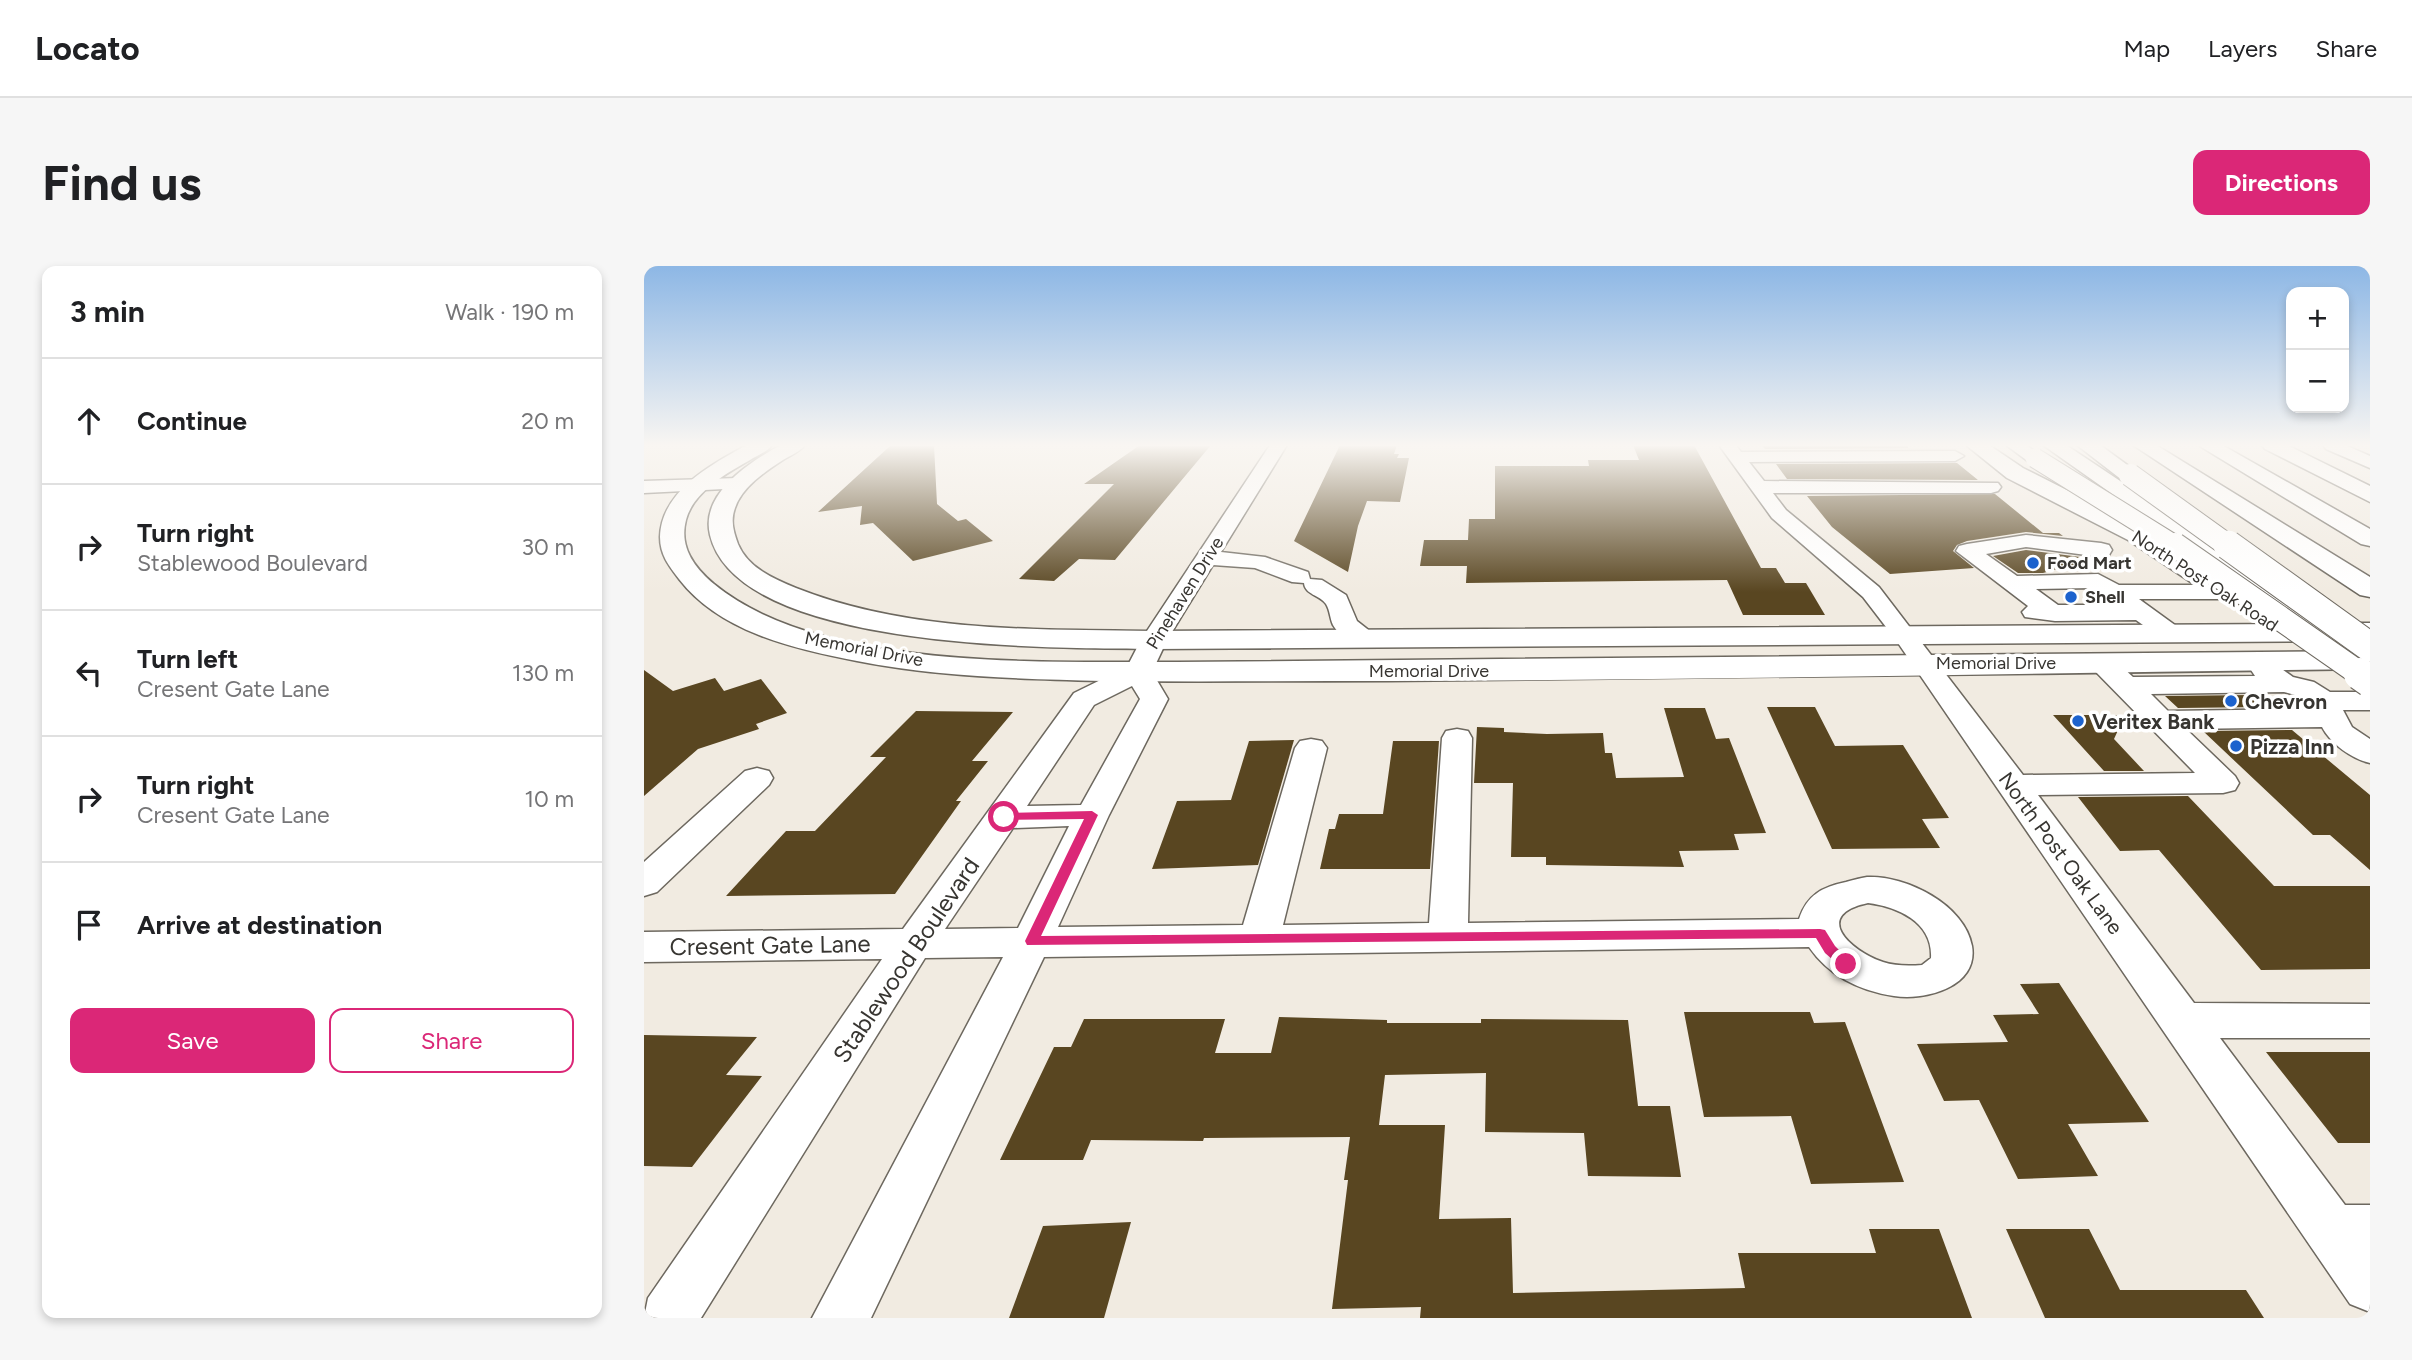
<!DOCTYPE html>
<meta charset="utf-8">
<style>
:root{--surface:#fff;--page:#f6f6f6;--text:#202124;--muted:#757577;--line:#e0e0e0;--accent:#db2777}
body{margin:0;font-family:Figtree,sans-serif;background:var(--page);color:var(--text)}
.controls{position:absolute;right:21px;top:21px;display:grid;overflow:hidden;border-radius:14px;box-shadow:0 4px 10px #0003}
.controls button{width:63px;height:63px;display:grid;place-items:center;padding:0;border:0;border-bottom:2px solid var(--line);background:var(--surface);color:var(--text);font:35px sans-serif}
.stop{position:absolute;width:21px;height:21px;margin:-16px;border:5px solid #db2777;border-radius:50%;background:#fff}
.stop.end{background:#db2777;border-color:#fff;box-shadow:0 2px 7px #0008}
.list{margin:0;padding:0;list-style:none}
h2{display:flex;justify-content:space-between;align-items:center;height:91px;margin:0;padding:0 28px;font-size:30px}
h2 small{font-size:23px;font-weight:400;color:var(--muted)}
.list li{display:grid;grid-template-columns:46px 1fr auto;gap:21px;align-items:center;box-sizing:border-box;height:126px;padding:0 28px;border-top:2px solid var(--line)}
.list b{display:block;font-size:26px;white-space:nowrap}
.list p{margin:0;font-size:23px;white-space:nowrap;color:var(--muted)}
.list em{font-size:23px;font-style:normal;color:var(--muted)}
.actions{display:flex;gap:14px;padding:21px 28px}
.actions a{flex:1;padding:16px 0;border:2px solid var(--accent);border-radius:14px;text-align:center;font-size:24px;color:var(--accent)}
.actions .main{background:var(--accent);color:#fff}
.icon{flex:none;width:38px;height:38px;fill:none;stroke:currentColor;stroke-width:2;stroke-linecap:round;stroke-linejoin:round}
.map{position:relative;flex:none;width:1726px;height:1052px;overflow:hidden;border-radius:14px}
header{display:flex;align-items:center;gap:42px;box-sizing:border-box;height:98px;padding:0 35px;background:var(--surface);border-bottom:2px solid var(--line)}
header strong{font-size:33px}
nav{display:flex;gap:38px;margin-inline-start:auto;font-size:24px}
.intro{display:flex;align-items:center;justify-content:space-between;box-sizing:border-box;height:168px;padding:0 42px}
h1{margin:0;font-size:49px}
.button{padding:18px 32px;border-radius:14px;background:var(--accent);color:#fff;font-size:24px;font-weight:700}
main{display:flex;gap:42px;padding:0 42px}
aside{flex:1;background:var(--surface);border-radius:14px;box-shadow:0 4px 10px #0003}
.map>svg:first-child{display:block}
</style>
<header>
<strong>Locato</strong>
<nav><a>Map</a><a>Layers</a><a>Share</a></nav>
</header>
<div class="intro"><h1>Find us</h1><a class="button">Directions</a></div>
<main>
<aside>
<h2>3 min<small>Walk · 190 m</small></h2>
<ul class="list">
<li><svg class="icon" aria-label="ahead" viewBox="0 0 24 24"><path d="M12 20V5M6 11l6-6 6 6"/></svg><div><b>Continue</b></div><em>20 m</em></li>
<li><svg class="icon" aria-label="right" viewBox="0 0 24 24"><path d="M7 20v-9h11M14 6l5 5-5 5"/></svg><div><b>Turn right</b><p>Stablewood Boulevard</p></div><em>30 m</em></li>
<li><svg class="icon" aria-label="left" viewBox="0 0 24 24"><path d="M17 20v-9H6M10 6l-5 5 5 5"/></svg><div><b>Turn left</b><p>Cresent Gate Lane</p></div><em>130 m</em></li>
<li><svg class="icon" aria-label="right" viewBox="0 0 24 24"><path d="M7 20v-9h11M14 6l5 5-5 5"/></svg><div><b>Turn right</b><p>Cresent Gate Lane</p></div><em>10 m</em></li>
<li><svg class="icon" aria-label="arrive" viewBox="0 0 24 24"><path d="M6 21V4h12l-3 4 3 4H6"/></svg><div><b>Arrive at destination</b></div></li>
</ul>
<div class="actions"><a class="main">Save</a><a>Share</a></div>
</aside>
<div class="map">
<svg width="1726" height="1052" viewBox="0 0 1726 1052">
<rect width="100%" height="100%" fill="#f1ebe1"/>
<path fill="#594621" d="M290,179L293,238L314,255L322,253L349,275L269,295L229,257L216,259L218,240L174,246L246,180Z
M496,179H567L471,294L435,293L410,315L375,313L470,218H440Z
M696,179H753L750,188H755L753,192H765L756,236L723,235L714,260L704,306L650,275Z
M989,179H1050L1117,302H1132L1141,317H1162L1181,349H1099L1083,314L822,317L823,300H776L780,274H824L825,253H851V200H945L944,194H995Z
M1117,179H1264V182H1293L1121,183Z
M1313,197L1334,214L1143,213L1132,198Z
M1351,228L1399,267H1415L1419,270L1382,266L1323,275L1313,279L1309,285L1330,302L1246,308L1188,261L1163,230Z
M1382,284L1444,292L1447,294L1399,307H1374L1349,290Z
M0,404L29,425L71,412L80,425L117,413L143,447L112,458L115,463L54,483L0,530Z
M1606,429L1620,441L1534,442L1521,430Z
M1123,441H1171L1191,480L1259,479L1305,552L1278,553L1296,582L1188,583Z
M1020,442H1061L1072,473L1085,472L1122,567L1090,568L1095,584L1035,585L1040,601L902,599V591H867L869,517H830L833,461L860,462V466L903,468L959,467L961,487H968L972,512L1040,511Z
M272,445L369,446L328,495H344L312,535H317L251,628L82,630L142,565H171L242,491H226Z
M1409,449H1481L1470,473L1500,505H1460Z
M1648,464L1726,529V604L1686,569H1669L1559,465Z
M650,474L614,599L508,603L533,535L587,534L605,475Z
M749,475H795L786,603H676L685,563H691L695,548H739Z
M1544,530L1630,620H1726V703L1617,704L1515,584L1476,585L1434,531Z
M1415,717L1505,856L1424,858L1454,910L1374,913L1335,834L1300,835L1273,778L1364,776L1349,749L1395,748L1376,718Z
M1040,746H1166L1170,757L1201,756L1260,916L1167,918L1147,850L1060,851Z
M635,751L743,754V757H837V753L984,754L994,840H1026L1037,911L944,910L940,867L841,866L842,807L741,809L735,859H801L795,953L867,952L869,1027L1101,1022L1094,987H1232L1225,963H1295L1328,1052H776L777,1041L688,1043L704,914H700L706,871L560,872L559,875L447,874L439,894H356L410,781H427L440,753H581L571,787H627Z
M0,769L113,771L82,809L118,810L48,901L0,900Z
M1622,786H1726V877H1694Z
M487,956L460,1052H365L399,960Z
M1362,963H1445L1476,1024H1602L1620,1052H1401Z"/>
<g fill="none" stroke-linecap="round" stroke-linejoin="round">
<defs>
<path id="minor" d="M626,179H643L577,286L621,291L664,306L666,313L678,314L702,329L713,355L736,373L732,379C718,382 697,373 689,359C686,353 686,344 682,338C676,329 661,329 660,317L648,316L611,302L569,299L523,374L508,406L524,433L465,549L414,661L599,659L651,482L656,475L667,473L678,475L683,482L639,659L785,657L798,472L802,465L813,463L824,465L828,472L824,657L1155,653C1163,629 1178,621 1202,616C1209,614 1216,612 1223,611C1262,609 1321,639 1328,680C1335,721 1281,735 1250,730C1216,725 1185,710 1165,681L400,691L227,1052H168L359,691L281,692L57,1052H0L4,1032L238,693L0,696V666L259,663L430,427L483,401L497,374ZM488,420L496,433L437,539L383,540L450,439ZM425,560L374,662L301,663L369,562ZM1224,637C1254,641 1289,656 1287,692L1278,699C1265,700 1251,700 1239,696C1205,684 1168,649 1224,637Z
M1075,179H1092L1097,186L1311,185L1320,190L1311,195L1105,196L1120,215L1354,217L1357,221L1354,225L1347,227H1129L1142,244L1235,321L1379,509L1551,507L1448,402L1444,396L1448,390C1468,385 1476,399 1489,411L1611,410L1607,404L1611,398L1621,396L1631,398L1649,411L1670,416L1686,426H1726V444H1699L1708,461L1726,473V497C1708,493 1687,478 1678,461L1542,463L1591,510L1595,517L1591,524L1579,527L1394,529L1550,737L1726,738V772H1576L1701,939H1726V1046L1706,1038L1252,374L1219,331L1128,252ZM1640,426L1651,429L1670,443L1524,445L1507,428Z
M1362,179H1382L1400,192L1397,196H1385Z
M1679,179H1701L1726,190V202L1682,183Z
M94,212L103,218L101,222L0,227V215Z
M1382,269L1457,277L1465,279L1468,284L1465,289L1457,291L1382,281L1342,288L1373,310L1454,308L1475,319H1581L1589,321L1593,326L1589,331L1581,333H1495L1535,362L1539,367L1535,372L1526,375L1517,372L1492,354L1411,355L1381,351L1378,346L1384,340L1312,285L1315,280L1323,278ZM1449,322L1472,339H1414L1392,323Z
M113,502L125,505L129,512L125,519L13,626L0,630V596L101,505Z"/>
<path id="major" d="M103,179H128C123,186 114,189 106,194C83,207 49,226 42,254C35,281 50,301 70,318C177,406 400,395 534,396L1726,385V403C1399,407 1072,414 745,415C650,415 555,416 459,415C377,413 294,411 213,395C150,383 76,366 35,313C25,300 16,289 16,271C17,225 68,198 103,179Z
M137,179H161C156,186 147,189 139,194C122,205 98,221 91,242C86,255 90,267 94,278C104,302 130,313 152,322C266,367 389,363 510,365L1652,358L1399,179H1422L1690,357H1726V375L510,383C415,382 94,386 66,269C56,228 105,196 137,179Z
M1322,179H1345L1379,202L1502,264L1574,309L1578,315L1574,321L1564,323L1554,321L1484,274L1363,212Z"/>
<path id="highway" d="M1433,179H1456L1497,209L1494,214H1478Z
M1489,179H1512L1726,311V331L1716,329Z
M1554,179H1578L1726,263V280L1717,278Z
M1618,179H1643L1726,220V236L1621,183Z"/>
</defs>
<use href="#minor" stroke="#6d685f" stroke-width="3"/>
<use href="#major" stroke="#6d685f" stroke-width="3"/>
<use href="#highway" stroke="#6d685f" stroke-width="3"/>
<use href="#minor" fill="#fff" fill-rule="evenodd"/>
<use href="#major" fill="#fff" fill-rule="evenodd"/>
<use href="#highway" fill="#fff" fill-rule="evenodd"/>
<defs>
<path id="minor-bridge-far2" d="M1391,192L1534,281"/>
<path id="minor-bridge-far1" d="M1531,279L1719,410"/>
<path id="minor-bridge" d="M1716,408L1726,415"/>
<path id="highway-bridge-far1" d="M1486,209L1586,281"/>
<path id="highway-bridge" d="M1584,279L1726,381"/>
</defs>
<use href="#minor-bridge-far2" stroke="#6d685f" stroke-width="21" stroke-linecap="butt"/>
<use href="#minor-bridge-far1" stroke="#6d685f" stroke-width="26" stroke-linecap="butt"/>
<use href="#minor-bridge" stroke="#6d685f" stroke-width="34" stroke-linecap="butt"/>
<use href="#highway-bridge-far1" stroke="#6d685f" stroke-width="24" stroke-linecap="butt"/>
<use href="#highway-bridge" stroke="#6d685f" stroke-width="31" stroke-linecap="butt"/>
<use href="#minor-bridge-far2" stroke="#fff" stroke-width="19"/>
<use href="#minor-bridge-far1" stroke="#fff" stroke-width="24"/>
<use href="#minor-bridge" stroke="#fff" stroke-width="32"/>
<use href="#highway-bridge-far1" stroke="#fff" stroke-width="22"/>
<use href="#highway-bridge" stroke="#fff" stroke-width="29"/>
</g>
<linearGradient id="sky" x2="0" y2="1"><stop stop-color="#8db7e5"/><stop offset="0.55" stop-color="#f9f6f2"/><stop offset="1" stop-color="#f9f6f2" stop-opacity="0"/></linearGradient>
<rect width="1726" height="326" fill="url(#sky)"/>
<path fill="#db2777" d="M448,545L454,549L397,670L1176,663L1181,664L1191,680L1209,698L1207,701H1197L1181,687L1172,672L383,679L381,675L440,553L360,554L355,551L360,547Z"/>
<g fill="#1c62cd" stroke="#fff" stroke-width="2.5">
<circle cx="1389" cy="297" r="7"/>
<circle cx="1427" cy="331" r="7"/>
<circle cx="1587" cy="435" r="7"/>
<circle cx="1434" cy="455" r="7"/>
<circle cx="1592" cy="480" r="7"/>
</g>
<g text-anchor="middle" dominant-baseline="central" stroke-width="7" stroke-linejoin="round" paint-order="stroke">
<g font-size="18" font-weight="bold" fill="#373531" stroke="#fff" text-anchor="start">
<text x="1403" y="297">Food Mart</text>
<text x="1441" y="331">Shell</text>
</g>
<g font-size="18" fill="#373531" stroke="#fff">
<text transform="translate(1561 315) rotate(33)">North Post Oak Road</text>
<text transform="translate(541 327) rotate(-58)">Pinehaven Drive</text>
<text transform="translate(220 383) rotate(11)">Memorial Drive</text>
<text x="1352" y="397">Memorial Drive</text>
<text x="785" y="405">Memorial Drive</text>
</g>
<g font-size="21" font-weight="bold" fill="#373531" stroke="#fff" text-anchor="start">
<text x="1601" y="435">Chevron</text>
<text x="1448" y="455">Veritex Bank</text>
<text x="1606" y="480">Pizza Inn</text>
</g>
<g font-size="21" fill="#373531" stroke="#fff">
<text transform="translate(1417 587) rotate(54)">North Post Oak Lane</text>
</g>
<g font-size="24" fill="#373531" stroke="#fff">
<text transform="translate(126 679) rotate(-1)">Cresent Gate Lane</text>
<text transform="translate(262 694) rotate(-56)">Stablewood Boulevard</text>
</g>
</g>
</svg>
<div class="controls">
<button>+</button>
<button>−</button>
</div>
<div class="stop" style="left:360px;top:551px"></div>
<div class="stop end" style="left:1202px;top:698px"></div>
</div>
</main>
